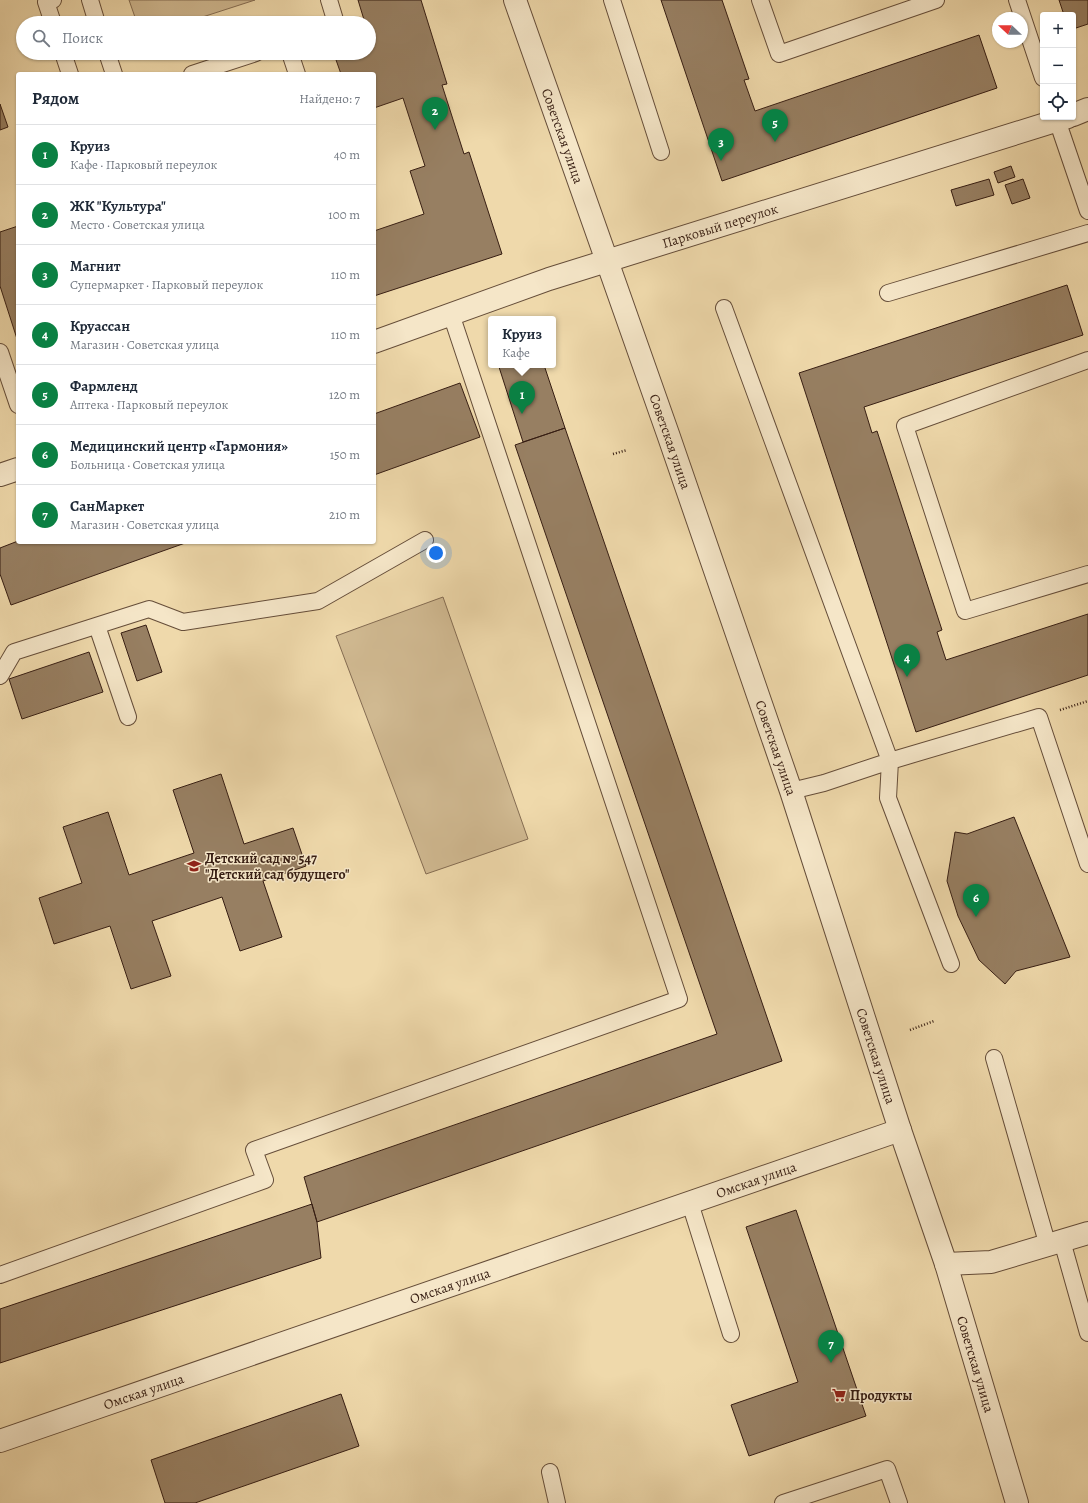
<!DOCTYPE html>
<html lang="ru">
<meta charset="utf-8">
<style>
:root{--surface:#fff;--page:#f2f2f3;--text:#1f2937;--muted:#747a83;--line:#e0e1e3;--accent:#0b8043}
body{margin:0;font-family:Alegreya,serif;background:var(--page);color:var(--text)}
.controls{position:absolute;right:12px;top:12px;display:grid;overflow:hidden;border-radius:4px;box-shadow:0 1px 3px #0004}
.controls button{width:36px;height:36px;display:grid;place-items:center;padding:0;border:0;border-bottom:1px solid var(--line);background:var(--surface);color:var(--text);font:20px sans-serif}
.compass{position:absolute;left:992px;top:12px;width:36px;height:36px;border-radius:50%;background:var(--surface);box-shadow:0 1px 3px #0004;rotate:292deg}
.you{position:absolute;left:436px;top:553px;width:14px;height:14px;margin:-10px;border:3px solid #fff;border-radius:50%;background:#1a73e8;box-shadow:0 0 0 6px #1a73e833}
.badge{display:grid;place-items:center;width:26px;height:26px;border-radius:50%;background:var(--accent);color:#fff;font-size:13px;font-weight:700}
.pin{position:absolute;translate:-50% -33px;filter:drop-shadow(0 1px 2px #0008)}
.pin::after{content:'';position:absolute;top:21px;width:14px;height:12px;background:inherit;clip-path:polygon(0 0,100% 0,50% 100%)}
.popup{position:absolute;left:488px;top:316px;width:68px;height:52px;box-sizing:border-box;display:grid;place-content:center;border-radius:4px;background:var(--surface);filter:drop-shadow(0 1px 3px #0005);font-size:13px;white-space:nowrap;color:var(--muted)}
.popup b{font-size:15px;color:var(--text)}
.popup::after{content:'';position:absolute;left:50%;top:100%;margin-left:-8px;border:8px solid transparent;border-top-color:var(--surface)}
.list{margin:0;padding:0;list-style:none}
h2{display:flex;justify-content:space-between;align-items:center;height:52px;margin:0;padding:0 16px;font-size:17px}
h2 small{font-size:13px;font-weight:400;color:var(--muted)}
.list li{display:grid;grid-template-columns:26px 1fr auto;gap:12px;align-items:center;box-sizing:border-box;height:60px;padding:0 16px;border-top:1px solid var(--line)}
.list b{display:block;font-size:15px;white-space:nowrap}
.list p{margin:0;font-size:13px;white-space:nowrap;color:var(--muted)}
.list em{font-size:13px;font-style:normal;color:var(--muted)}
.icon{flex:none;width:22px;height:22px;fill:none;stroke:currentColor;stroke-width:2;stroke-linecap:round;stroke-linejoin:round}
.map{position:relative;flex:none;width:1088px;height:1503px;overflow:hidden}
.search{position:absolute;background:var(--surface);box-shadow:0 1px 3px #0004;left:16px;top:16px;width:360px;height:44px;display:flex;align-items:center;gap:10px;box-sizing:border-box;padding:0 14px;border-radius:22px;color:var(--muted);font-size:15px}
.panel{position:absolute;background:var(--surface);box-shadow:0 1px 3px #0004;left:16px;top:72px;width:360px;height:472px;border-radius:4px}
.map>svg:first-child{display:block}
</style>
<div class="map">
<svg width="1088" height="1503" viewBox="0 0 1088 1503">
<rect width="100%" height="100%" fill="#efd9ab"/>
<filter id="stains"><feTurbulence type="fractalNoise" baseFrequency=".005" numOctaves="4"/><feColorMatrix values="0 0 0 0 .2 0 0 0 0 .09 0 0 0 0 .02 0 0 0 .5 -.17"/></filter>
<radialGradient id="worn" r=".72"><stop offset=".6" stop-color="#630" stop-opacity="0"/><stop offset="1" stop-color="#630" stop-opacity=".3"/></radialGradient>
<path fill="#d0b991" stroke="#846c52" d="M129,0H255L184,23H137Z
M443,597L528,839L426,874L336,636Z"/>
<path fill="#977f62" stroke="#371e13" d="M358,0H421L447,84L442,85L464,154L469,152L502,254L374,296V231L424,214L410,171L425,166L403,98L374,108V74H341L335,57L346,53H369V46L372,44L369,34V23H365Z
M661,0H722L749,79L744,80L755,111L979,35L997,88L722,181Z
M1059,0H1088V24L1073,29V15H1064Z
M0,104L8,127L0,130Z
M1011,166L1015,177L998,183L994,172Z
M989,179L994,195L956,206L951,190Z
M1023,179L1030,198L1012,204L1005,185Z
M18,226V342L0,286V232Z
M1067,285L1083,335L864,407L872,433L877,431L942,630L937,632L946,660L1088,614V675L916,732L799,373Z
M505,365H544L565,428L523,442L499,367Z
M460,383L480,437L374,475V414Z
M565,428L782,1061L317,1222L304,1177L717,1034L515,445Z
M18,541V542H188L11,605L0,574V548Z
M146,625L162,672L137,681L121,633Z
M89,652L103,692L22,719L9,679Z
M221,774L244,844L293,828L306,866L263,881L282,937L240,951L222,897L152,921L171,976L131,989L110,926L54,944L39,898L82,883L63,827L108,812L129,875L194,853L173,790Z
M1014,817L1070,957L1016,971L1005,984L979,960L958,916L947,881L955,832L967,834Z
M312,1204L317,1222L321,1258L0,1363V1309Z
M796,1210L866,1416L749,1456L731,1405L798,1382L746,1227Z
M341,1394L359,1446L195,1503H165L151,1460Z"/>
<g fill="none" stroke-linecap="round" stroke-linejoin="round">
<defs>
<path id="service" d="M53,0L46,2L53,23
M90,0L97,23
M329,0L336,23
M612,0L661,152
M760,0L779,54L936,0
M1017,0L1043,78
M63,53L70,74
M107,53L114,74
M290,53L297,74
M192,74L256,53
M1056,117L1088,211
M888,293L1088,233
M724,308L890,761L824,783L791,791
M0,352L18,405
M1088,360L905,426L965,611L1088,574
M97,626L128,717
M0,676L14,652L149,609L183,622L318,601L425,540
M951,964L888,798L890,761L1039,717L1088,864
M994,1058L1048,1246
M690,1203L731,1334
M1062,1241L1088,1333
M0,1275L265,1180L254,1150L679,999L451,314
M550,1472L557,1503
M783,1503L887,1469L899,1503"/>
<g id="minor">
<path d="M1073,115L1088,109"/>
<path id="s1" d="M374,342L549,279L1068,117"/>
<path d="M0,475L18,469"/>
<path d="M946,1264L991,1262L1088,1233"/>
<path id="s2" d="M0,1441L900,1130"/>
</g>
<g id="tertiary">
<path id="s3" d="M515,0L668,434L791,791L900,1130L946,1264L1017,1503"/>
</g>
</defs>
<use href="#service" stroke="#654d39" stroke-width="18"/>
<use href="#minor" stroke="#654d39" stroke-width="24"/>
<use href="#tertiary" stroke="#654d39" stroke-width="24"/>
<path stroke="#371e13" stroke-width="2.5" stroke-dasharray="1 2" stroke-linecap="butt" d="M613,454L627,450
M1060,710L1088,701
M910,1030L934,1021"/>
<use href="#service" stroke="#f5e6c8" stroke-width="16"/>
<use href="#minor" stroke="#f5e6c8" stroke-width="22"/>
<use href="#tertiary" stroke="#f5e6c8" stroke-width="22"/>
</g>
<defs>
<symbol id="school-bare" viewBox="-9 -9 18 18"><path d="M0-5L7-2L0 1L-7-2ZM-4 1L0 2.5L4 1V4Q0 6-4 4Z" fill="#8f2418" stroke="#f5e6c8" stroke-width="2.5" paint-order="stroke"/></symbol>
<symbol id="supermarket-bare" viewBox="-9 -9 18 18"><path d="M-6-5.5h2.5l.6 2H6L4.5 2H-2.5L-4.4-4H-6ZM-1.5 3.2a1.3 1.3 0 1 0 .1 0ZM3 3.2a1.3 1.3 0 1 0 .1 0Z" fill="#8f2418" stroke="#f5e6c8" stroke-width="2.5" paint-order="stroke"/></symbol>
</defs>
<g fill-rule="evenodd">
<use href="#school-bare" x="184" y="856" width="20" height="20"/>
<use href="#supermarket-bare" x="829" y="1385" width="20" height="20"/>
</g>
<g text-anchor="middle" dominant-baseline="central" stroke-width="3" stroke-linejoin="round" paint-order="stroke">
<g font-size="14" fill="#371e13" stroke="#f5e6c8">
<text stroke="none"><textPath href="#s3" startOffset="144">Советская улица</textPath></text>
<text stroke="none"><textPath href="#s1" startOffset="365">Парковый переулок</textPath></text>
<text stroke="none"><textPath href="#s3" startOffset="468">Советская улица</textPath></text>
<text stroke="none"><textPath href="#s3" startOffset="792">Советская улица</textPath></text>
<text stroke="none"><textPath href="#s3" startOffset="1116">Советская улица</textPath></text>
<text stroke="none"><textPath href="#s2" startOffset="800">Омская улица</textPath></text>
<text stroke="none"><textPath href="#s2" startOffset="476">Омская улица</textPath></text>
<text stroke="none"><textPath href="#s3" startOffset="1440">Советская улица</textPath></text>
<text stroke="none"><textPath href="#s2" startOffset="152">Омская улица</textPath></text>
</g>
<g font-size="14" font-weight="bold" fill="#371e13" stroke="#f5e6c8" text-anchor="start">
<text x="205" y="858">Детский сад № 547<tspan x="205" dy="16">"Детский сад будущего"</tspan></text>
<text x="850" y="1395">Продукты</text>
</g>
</g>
<rect width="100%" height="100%" filter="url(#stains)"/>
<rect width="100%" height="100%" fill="url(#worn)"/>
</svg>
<div class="controls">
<button>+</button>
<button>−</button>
<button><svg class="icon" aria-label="locate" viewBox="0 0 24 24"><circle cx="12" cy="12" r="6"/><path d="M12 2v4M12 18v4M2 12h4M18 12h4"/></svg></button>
</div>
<svg class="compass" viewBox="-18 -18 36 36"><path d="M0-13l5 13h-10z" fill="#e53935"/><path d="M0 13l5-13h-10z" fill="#747a83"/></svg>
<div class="you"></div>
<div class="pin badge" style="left:522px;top:414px">1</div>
<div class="popup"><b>Круиз</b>Кафе</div>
<div class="pin badge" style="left:435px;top:130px">2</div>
<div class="pin badge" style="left:721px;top:161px">3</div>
<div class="pin badge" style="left:907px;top:677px">4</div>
<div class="pin badge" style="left:775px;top:142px">5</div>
<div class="pin badge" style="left:976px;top:917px">6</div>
<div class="pin badge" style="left:831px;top:1363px">7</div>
<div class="search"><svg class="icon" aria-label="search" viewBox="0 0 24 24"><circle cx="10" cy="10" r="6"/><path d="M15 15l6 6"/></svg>Поиск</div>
<section class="panel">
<h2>Рядом<small>Найдено: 7</small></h2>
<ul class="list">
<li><span class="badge">1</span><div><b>Круиз</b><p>Кафе · Парковый переулок</p></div><em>40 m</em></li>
<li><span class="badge">2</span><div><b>ЖК &quot;Культура&quot;</b><p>Место · Советская улица</p></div><em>100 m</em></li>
<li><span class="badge">3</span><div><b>Магнит</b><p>Супермаркет · Парковый переулок</p></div><em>110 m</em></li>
<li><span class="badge">4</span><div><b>Круассан</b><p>Магазин · Советская улица</p></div><em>110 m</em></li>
<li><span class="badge">5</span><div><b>Фармленд</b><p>Аптека · Парковый переулок</p></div><em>120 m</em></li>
<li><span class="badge">6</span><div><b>Медицинский центр «Гармония»</b><p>Больница · Советская улица</p></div><em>150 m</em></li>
<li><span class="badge">7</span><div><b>СанМаркет</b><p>Магазин · Советская улица</p></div><em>210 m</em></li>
</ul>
</section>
</div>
